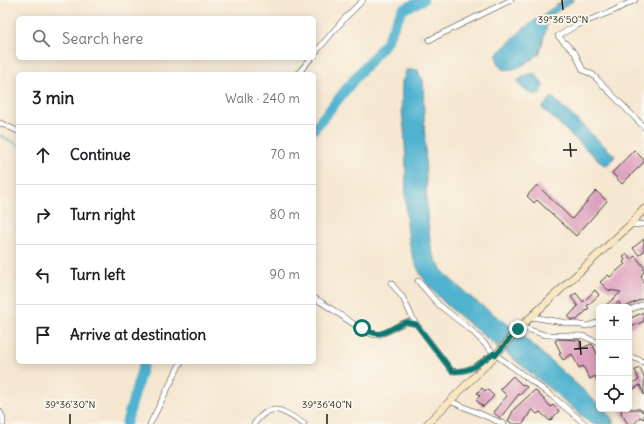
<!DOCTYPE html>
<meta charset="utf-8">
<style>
:root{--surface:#fff;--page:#f6f6f6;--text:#202124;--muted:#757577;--line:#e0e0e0}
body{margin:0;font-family:Delius,sans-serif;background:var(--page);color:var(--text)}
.controls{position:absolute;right:12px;bottom:12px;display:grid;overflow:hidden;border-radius:6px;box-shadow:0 2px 10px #0003}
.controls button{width:36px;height:36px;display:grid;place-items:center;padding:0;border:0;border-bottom:1px solid var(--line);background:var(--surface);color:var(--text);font:20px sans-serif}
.stop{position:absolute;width:12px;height:12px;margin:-9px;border:3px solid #0f766e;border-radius:50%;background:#fff}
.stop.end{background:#0f766e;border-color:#fff;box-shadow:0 1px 4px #0008}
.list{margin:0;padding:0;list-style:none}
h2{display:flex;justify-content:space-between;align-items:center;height:52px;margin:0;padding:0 16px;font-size:17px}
h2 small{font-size:13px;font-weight:400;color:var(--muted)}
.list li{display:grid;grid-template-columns:26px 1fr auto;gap:12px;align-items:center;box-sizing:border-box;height:60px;padding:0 16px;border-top:1px solid var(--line)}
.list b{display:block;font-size:15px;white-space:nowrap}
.list em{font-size:13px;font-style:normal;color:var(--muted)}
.icon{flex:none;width:22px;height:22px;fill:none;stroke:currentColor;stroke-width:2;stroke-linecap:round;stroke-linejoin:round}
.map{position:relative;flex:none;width:644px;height:424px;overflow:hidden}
.search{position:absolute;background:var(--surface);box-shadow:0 2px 10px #0003;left:16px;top:16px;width:300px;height:44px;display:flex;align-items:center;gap:10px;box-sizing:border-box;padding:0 14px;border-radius:6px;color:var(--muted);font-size:15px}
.panel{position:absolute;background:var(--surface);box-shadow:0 2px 10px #0003;left:16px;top:72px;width:300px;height:292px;border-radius:6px}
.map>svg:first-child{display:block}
</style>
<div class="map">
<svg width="644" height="424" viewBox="0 0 644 424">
<rect width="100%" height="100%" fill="#fbf7ec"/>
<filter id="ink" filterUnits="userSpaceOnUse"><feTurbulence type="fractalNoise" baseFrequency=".025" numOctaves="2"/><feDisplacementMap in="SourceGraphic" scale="8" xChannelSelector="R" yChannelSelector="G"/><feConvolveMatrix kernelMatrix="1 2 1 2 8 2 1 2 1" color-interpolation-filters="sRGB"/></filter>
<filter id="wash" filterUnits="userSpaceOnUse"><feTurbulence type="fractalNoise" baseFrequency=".012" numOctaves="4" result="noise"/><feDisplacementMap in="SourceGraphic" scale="16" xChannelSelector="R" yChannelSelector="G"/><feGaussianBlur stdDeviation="0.9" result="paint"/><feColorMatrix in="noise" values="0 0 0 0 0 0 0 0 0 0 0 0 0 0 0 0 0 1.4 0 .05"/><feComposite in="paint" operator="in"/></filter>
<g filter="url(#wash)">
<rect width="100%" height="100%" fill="#f5e7d0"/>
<path fill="#50b2cf" stroke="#366776" d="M564,0H574L544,20L547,25L540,53C529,61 517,72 502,69L497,60V54L523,29Z
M406,70H418L420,76L423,79L427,214L430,241L433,254L441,269L449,278L474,300L514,329L499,348C474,327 436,301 420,273C400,237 408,184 405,144C405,133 403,122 402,111C401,101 402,91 402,81L404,78Z
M535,73L543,85L540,93L534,95L521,87L517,81L526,75Z
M552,97L615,156L606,167L542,108Z
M519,333L591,397L599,405V409H604L612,419L614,424H594L590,422L504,351Z"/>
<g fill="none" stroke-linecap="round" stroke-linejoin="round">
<path stroke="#50b2cf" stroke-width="1.5" d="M0,135L18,145"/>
<path stroke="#50b2cf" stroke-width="10" d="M314,129L357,76L385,44L402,10L423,0
M126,424L144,362"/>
</g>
<g id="blocks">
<path fill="#dda1bd" d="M634,150L644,160V162L622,184L612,173Z
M537,185L572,219L596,191L607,201L576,236L537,200L534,203L527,196Z
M644,239V251L639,255L633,248Z
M627,254L631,259L635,256L644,267V272L641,276L644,282V298L625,307H621L619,302L613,307H604L621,292L608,290L600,282L608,275L610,277L625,264L623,262L625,260L623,257Z
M595,290L599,295L587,306L589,308L577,320L570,319L568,317L578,306L571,297L576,293L583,302Z
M644,312V321L629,328V319Z
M558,339L580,340V349L591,344L593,345L599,358V385L595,376L590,379L583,366L579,368L572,354L563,360L559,354L561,353L555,341Z
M640,368L644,378V395L640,385L629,392V379L632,383L639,380L635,370Z
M513,376L522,385V384L527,387L520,395L519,394L500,418L493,412L507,396L500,389Z
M482,388L485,391L487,389L494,396L483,407L476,400L480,396L477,393Z
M535,390L551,407L553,405L559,411L550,421L540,412L537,414L532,409L523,424H513L508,421L514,409Z
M620,409H640L642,412L644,409V419L640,417L634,424H628L621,413L622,412Z"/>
</g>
</g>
<g filter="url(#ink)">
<use href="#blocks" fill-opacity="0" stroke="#3d3a37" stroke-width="1"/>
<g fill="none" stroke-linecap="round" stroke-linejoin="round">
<defs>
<path id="street" d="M635,0L613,11L577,25L558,36L575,53L583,70L593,75L644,127
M429,40L511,0
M314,54L345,18L363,0
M298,74L311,58
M0,123L18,131
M630,225L644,224
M418,281L439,305L472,331L496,355L552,396L585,424
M391,283L403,298L414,321L452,371C469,373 481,363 494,353
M314,298C327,304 364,334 375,335C386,335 395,326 406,322L416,324
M629,310L644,304
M531,317L587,326L599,322
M521,327L545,335L583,336L599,343
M629,356L644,362
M450,401L504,424
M0,412L3,418V424
M150,424L181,362
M254,424C272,400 283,411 304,424"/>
<path id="secondary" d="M427,424L496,355L518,329L630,225L644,209"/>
</defs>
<use href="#street" stroke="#3d3a37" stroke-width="6"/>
<use href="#secondary" stroke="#3d3a37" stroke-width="8"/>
<use href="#street" stroke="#fff" stroke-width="5"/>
<use href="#secondary" stroke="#f9e7c3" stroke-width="7"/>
</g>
</g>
<g fill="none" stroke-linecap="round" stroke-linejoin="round" filter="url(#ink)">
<path stroke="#0f766e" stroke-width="5" d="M362,328C384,341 386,329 406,322L416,324L452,371C469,373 481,363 494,353L496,355L518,329"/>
</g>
<path fill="none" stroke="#1c1c1c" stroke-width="1.5" d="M562,0L563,10M570,143L571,157M563,150H577M580,341L581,355M574,349L588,348M70,414V424M327,414V424"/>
<g font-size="10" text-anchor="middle" fill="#1c1c1c" stroke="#fbf7ec" stroke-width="4" stroke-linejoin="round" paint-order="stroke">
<text x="563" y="23">39°36'50"N</text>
<text x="70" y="408">39°36'30"N</text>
<text x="327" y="408">39°36'40"N</text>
</g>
</svg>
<div class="controls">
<button>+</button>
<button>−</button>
<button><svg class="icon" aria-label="locate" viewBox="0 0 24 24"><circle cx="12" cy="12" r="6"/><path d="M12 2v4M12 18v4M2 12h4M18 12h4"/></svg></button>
</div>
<div class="stop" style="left:362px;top:328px"></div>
<div class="stop end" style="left:518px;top:329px"></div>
<div class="search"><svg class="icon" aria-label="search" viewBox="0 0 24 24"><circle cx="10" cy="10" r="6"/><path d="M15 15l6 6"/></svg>Search here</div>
<section class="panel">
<h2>3 min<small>Walk · 240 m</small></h2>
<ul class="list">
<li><svg class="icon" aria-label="ahead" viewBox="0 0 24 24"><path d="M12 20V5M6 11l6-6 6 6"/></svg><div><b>Continue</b></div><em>70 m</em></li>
<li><svg class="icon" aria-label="right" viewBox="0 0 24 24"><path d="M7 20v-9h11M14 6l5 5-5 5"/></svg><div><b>Turn right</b></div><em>80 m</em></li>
<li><svg class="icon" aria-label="left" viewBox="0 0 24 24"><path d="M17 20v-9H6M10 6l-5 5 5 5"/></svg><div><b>Turn left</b></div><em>90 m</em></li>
<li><svg class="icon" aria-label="arrive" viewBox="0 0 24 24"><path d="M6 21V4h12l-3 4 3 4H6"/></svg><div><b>Arrive at destination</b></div></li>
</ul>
</section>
</div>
